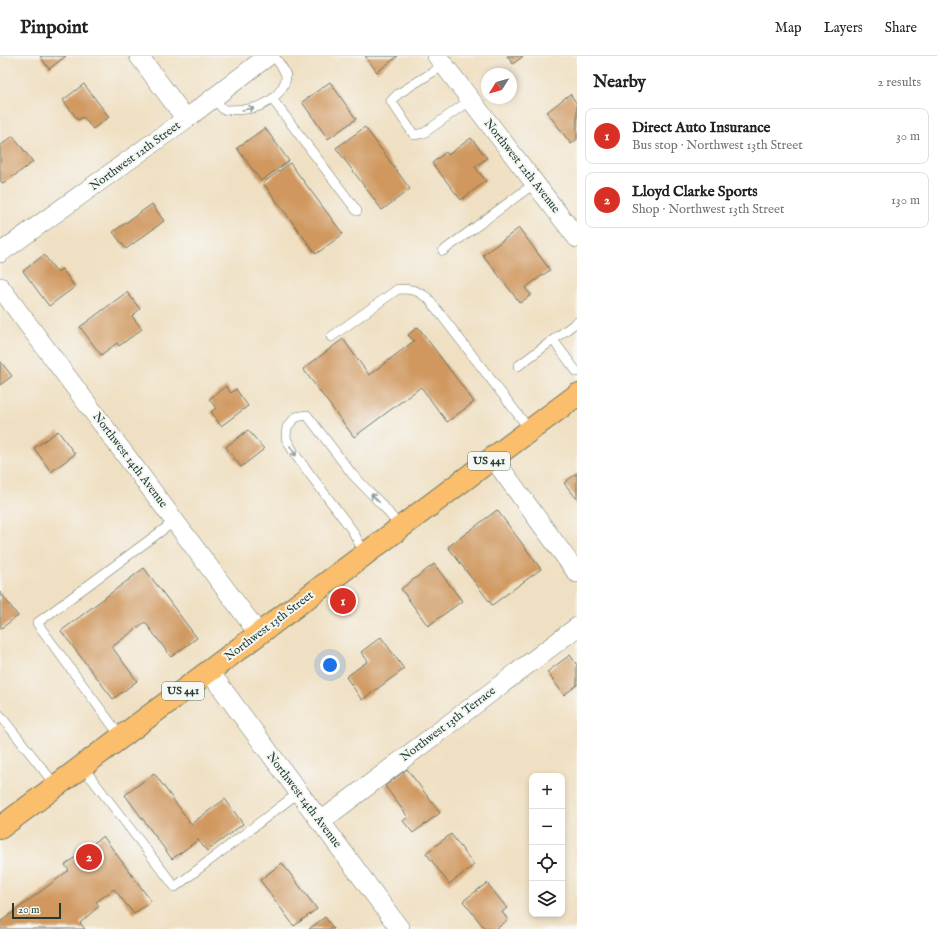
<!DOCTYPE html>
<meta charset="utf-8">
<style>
:root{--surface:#fff;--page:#f6f6f6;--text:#202124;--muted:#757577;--line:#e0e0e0;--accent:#d93025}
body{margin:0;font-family:"IM FELL English",serif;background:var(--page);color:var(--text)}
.controls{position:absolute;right:12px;bottom:12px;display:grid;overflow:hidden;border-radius:8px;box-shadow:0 2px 6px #0003}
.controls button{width:36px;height:36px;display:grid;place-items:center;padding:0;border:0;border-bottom:1px solid var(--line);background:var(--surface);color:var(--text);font:20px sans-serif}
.compass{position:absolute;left:481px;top:12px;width:36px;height:36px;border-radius:50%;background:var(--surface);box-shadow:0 2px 6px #0003;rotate:233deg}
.scale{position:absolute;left:12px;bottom:10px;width:49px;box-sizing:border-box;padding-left:4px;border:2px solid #1f3d34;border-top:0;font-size:11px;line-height:14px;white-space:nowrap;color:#1f3d34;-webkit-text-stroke:3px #f6f6f2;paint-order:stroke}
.you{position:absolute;left:330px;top:609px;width:14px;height:14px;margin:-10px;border:3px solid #fff;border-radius:50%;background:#1a73e8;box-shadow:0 0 0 6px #1a73e833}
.badge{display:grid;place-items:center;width:26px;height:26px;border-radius:50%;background:var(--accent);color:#fff;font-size:13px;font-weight:700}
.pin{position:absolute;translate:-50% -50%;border:2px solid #fff;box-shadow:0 1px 4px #0006}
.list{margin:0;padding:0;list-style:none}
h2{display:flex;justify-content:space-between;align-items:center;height:52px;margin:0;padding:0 16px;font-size:17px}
h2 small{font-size:13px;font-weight:400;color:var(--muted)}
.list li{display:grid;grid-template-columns:26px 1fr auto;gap:12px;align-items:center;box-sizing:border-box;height:56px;margin:0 8px 8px;padding:0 8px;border:1px solid var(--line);border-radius:8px}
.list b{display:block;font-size:15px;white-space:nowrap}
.list p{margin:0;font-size:13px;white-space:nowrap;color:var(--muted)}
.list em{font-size:13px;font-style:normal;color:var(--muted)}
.icon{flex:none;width:22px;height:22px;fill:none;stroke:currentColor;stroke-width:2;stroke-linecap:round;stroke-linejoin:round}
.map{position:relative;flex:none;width:577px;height:873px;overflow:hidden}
header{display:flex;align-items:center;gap:24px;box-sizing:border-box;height:56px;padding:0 20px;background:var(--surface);border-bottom:1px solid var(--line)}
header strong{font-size:19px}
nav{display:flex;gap:22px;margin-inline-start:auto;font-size:14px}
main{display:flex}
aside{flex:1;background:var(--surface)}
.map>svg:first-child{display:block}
</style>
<header>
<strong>Pinpoint</strong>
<nav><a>Map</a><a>Layers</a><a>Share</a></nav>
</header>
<main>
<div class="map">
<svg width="577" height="873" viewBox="0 0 577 873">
<rect width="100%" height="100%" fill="#f6f6f2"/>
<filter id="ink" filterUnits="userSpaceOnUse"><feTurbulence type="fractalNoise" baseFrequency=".025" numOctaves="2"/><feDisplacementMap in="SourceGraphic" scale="8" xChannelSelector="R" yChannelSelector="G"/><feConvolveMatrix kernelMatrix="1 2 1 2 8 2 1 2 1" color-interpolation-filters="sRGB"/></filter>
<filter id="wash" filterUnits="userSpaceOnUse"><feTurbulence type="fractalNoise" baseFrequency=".012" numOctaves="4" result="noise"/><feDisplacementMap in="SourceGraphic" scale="16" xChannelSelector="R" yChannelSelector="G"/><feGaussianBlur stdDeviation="0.9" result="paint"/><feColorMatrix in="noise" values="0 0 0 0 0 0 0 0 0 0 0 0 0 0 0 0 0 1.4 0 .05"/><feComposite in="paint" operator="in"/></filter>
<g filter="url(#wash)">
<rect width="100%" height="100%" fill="#f0e0c3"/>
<g id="blocks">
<path fill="#d0985f" d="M40,0H66L49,13Z
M365,0H398L377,16Z
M507,0H523L513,8Z
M330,26L356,63L328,83L302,46Z
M84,28L109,61L93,73L83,61L78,64L63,44Z
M570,38L577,48V83L571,88L547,56Z
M365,71L410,133L382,154L336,92Z
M265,72L289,105L261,125L237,92Z
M13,80L33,106L3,128L0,124V90Z
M471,82L487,102L475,111L486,125L461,144L432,107L446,96L448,99Z
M290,107L343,178L316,198L263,127Z
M152,148L164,165L126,193L113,176Z
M519,172L550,214L525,232L531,239L520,247L483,199Z
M44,199L57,216L62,213L75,231L49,250L23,215Z
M127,236L140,253L132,260L142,273L119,290L117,287L101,299L80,271Z
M418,271L474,346L447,366L421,331L354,381L303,313L343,283L369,319L414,285L408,279Z
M0,305L12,320L0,329Z
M226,330L231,337L236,333L248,350L221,370L211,356L216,352L209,343Z
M248,374L264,393L241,411L226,391Z
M58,375L75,398L51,416L34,392Z
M577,417V443L564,427Z
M497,454L541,513L492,549L448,491Z
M434,508L462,545L428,570L401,533Z
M144,512L197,582L171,601L145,566L112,591L137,625L113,643L61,575Z
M0,536L18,560L0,573Z
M381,581L404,613L362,644L346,621L368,605L361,596Z
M570,599L577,609V629L564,639L547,616Z
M407,713L440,757L413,777L403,765L408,761L385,730Z
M154,717L191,768L225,743L243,768L207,795L198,784L172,803L125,739Z
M451,778L474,809L449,828L426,797Z
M103,780L151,845L134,858L114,833L96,846L99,850L80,867L85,873H0V866L69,814L65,809Z
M282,807L317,853L294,870L260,824Z
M487,827L507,852L502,856L508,864L496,873H485L463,845Z
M325,861L334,873H309Z"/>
</g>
</g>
<g filter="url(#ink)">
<use href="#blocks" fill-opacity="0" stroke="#687666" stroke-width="1"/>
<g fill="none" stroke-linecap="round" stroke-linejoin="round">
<defs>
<path id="lane" d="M444,9L398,38L391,45L414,79L424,77L470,44
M214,43L224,54C246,54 265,54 280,35C282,32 286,26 286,21C286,14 278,6 274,0
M273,44L357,155
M443,195L535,127
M331,281L398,233C412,233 417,234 428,242L530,374
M553,284L577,316
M518,310L577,266
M365,498L352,474L294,397L286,382L287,371L296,361L307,359L352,418L384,451L400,471
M0,659L56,730
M121,681L37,567L175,465
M82,710L175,831L298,737"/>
<path id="street" d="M139,0L186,63
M437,0L577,182
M0,197L186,63L268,0
M0,231L259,578
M493,402L577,517
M209,615L400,873
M320,766L577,571"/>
<path id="primary" d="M0,772L577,339"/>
</defs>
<use href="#lane" stroke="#687666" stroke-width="10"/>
<use href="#street" stroke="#687666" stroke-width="20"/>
<use href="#primary" stroke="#687666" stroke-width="24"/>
<use href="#lane" stroke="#fff" stroke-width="9"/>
<use href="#street" stroke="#fff" stroke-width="19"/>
<use href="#primary" stroke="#fabe6d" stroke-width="22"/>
</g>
<defs><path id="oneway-shaft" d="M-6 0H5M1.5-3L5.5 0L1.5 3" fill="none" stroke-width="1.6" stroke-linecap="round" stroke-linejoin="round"/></defs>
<g stroke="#8f9e9a">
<use href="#oneway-shaft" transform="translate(248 53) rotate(-9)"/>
<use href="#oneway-shaft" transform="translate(293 395) rotate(59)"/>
<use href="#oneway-shaft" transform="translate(375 442) rotate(-134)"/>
</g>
</g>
<g text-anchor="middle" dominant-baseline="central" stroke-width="4" stroke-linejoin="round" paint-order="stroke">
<g fill="#f6f6f2" stroke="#60746d" stroke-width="1">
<rect x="468" y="396" width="42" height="18" rx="3"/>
<rect x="162" y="626" width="42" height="18" rx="3"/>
</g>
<g font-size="11" font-weight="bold" fill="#1f3d34">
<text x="489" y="405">US 441</text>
<text x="183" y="635">US 441</text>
</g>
<g font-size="12" fill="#1f3d34" stroke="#f6f6f2">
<text transform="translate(135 100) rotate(-36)">Northwest 12th Street</text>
<text transform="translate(522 110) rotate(52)">Northwest 12th Avenue</text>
<text transform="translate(130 404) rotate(53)">Northwest 14th Avenue</text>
<text transform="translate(269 570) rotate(-37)">Northwest 13th Street</text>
<text transform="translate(448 668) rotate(-37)">Northwest 13th Terrace</text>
<text transform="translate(304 744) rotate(53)">Northwest 14th Avenue</text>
</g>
</g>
</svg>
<div class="controls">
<button>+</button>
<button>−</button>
<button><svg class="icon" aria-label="locate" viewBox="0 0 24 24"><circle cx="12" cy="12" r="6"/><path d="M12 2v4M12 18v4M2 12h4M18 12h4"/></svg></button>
<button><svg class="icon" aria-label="layers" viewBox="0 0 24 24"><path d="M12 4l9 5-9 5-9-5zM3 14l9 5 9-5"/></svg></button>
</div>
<svg class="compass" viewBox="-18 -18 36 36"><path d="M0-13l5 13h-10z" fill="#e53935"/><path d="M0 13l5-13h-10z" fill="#757577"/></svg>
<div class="scale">20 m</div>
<div class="you"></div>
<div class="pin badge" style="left:343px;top:545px">1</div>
<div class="pin badge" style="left:89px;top:801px">2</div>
</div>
<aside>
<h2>Nearby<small>2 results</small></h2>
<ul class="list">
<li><span class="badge">1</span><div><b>Direct Auto Insurance</b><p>Bus stop · Northwest 13th Street</p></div><em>30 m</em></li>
<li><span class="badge">2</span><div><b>Lloyd Clarke Sports</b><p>Shop · Northwest 13th Street</p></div><em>130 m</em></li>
</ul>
</aside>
</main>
